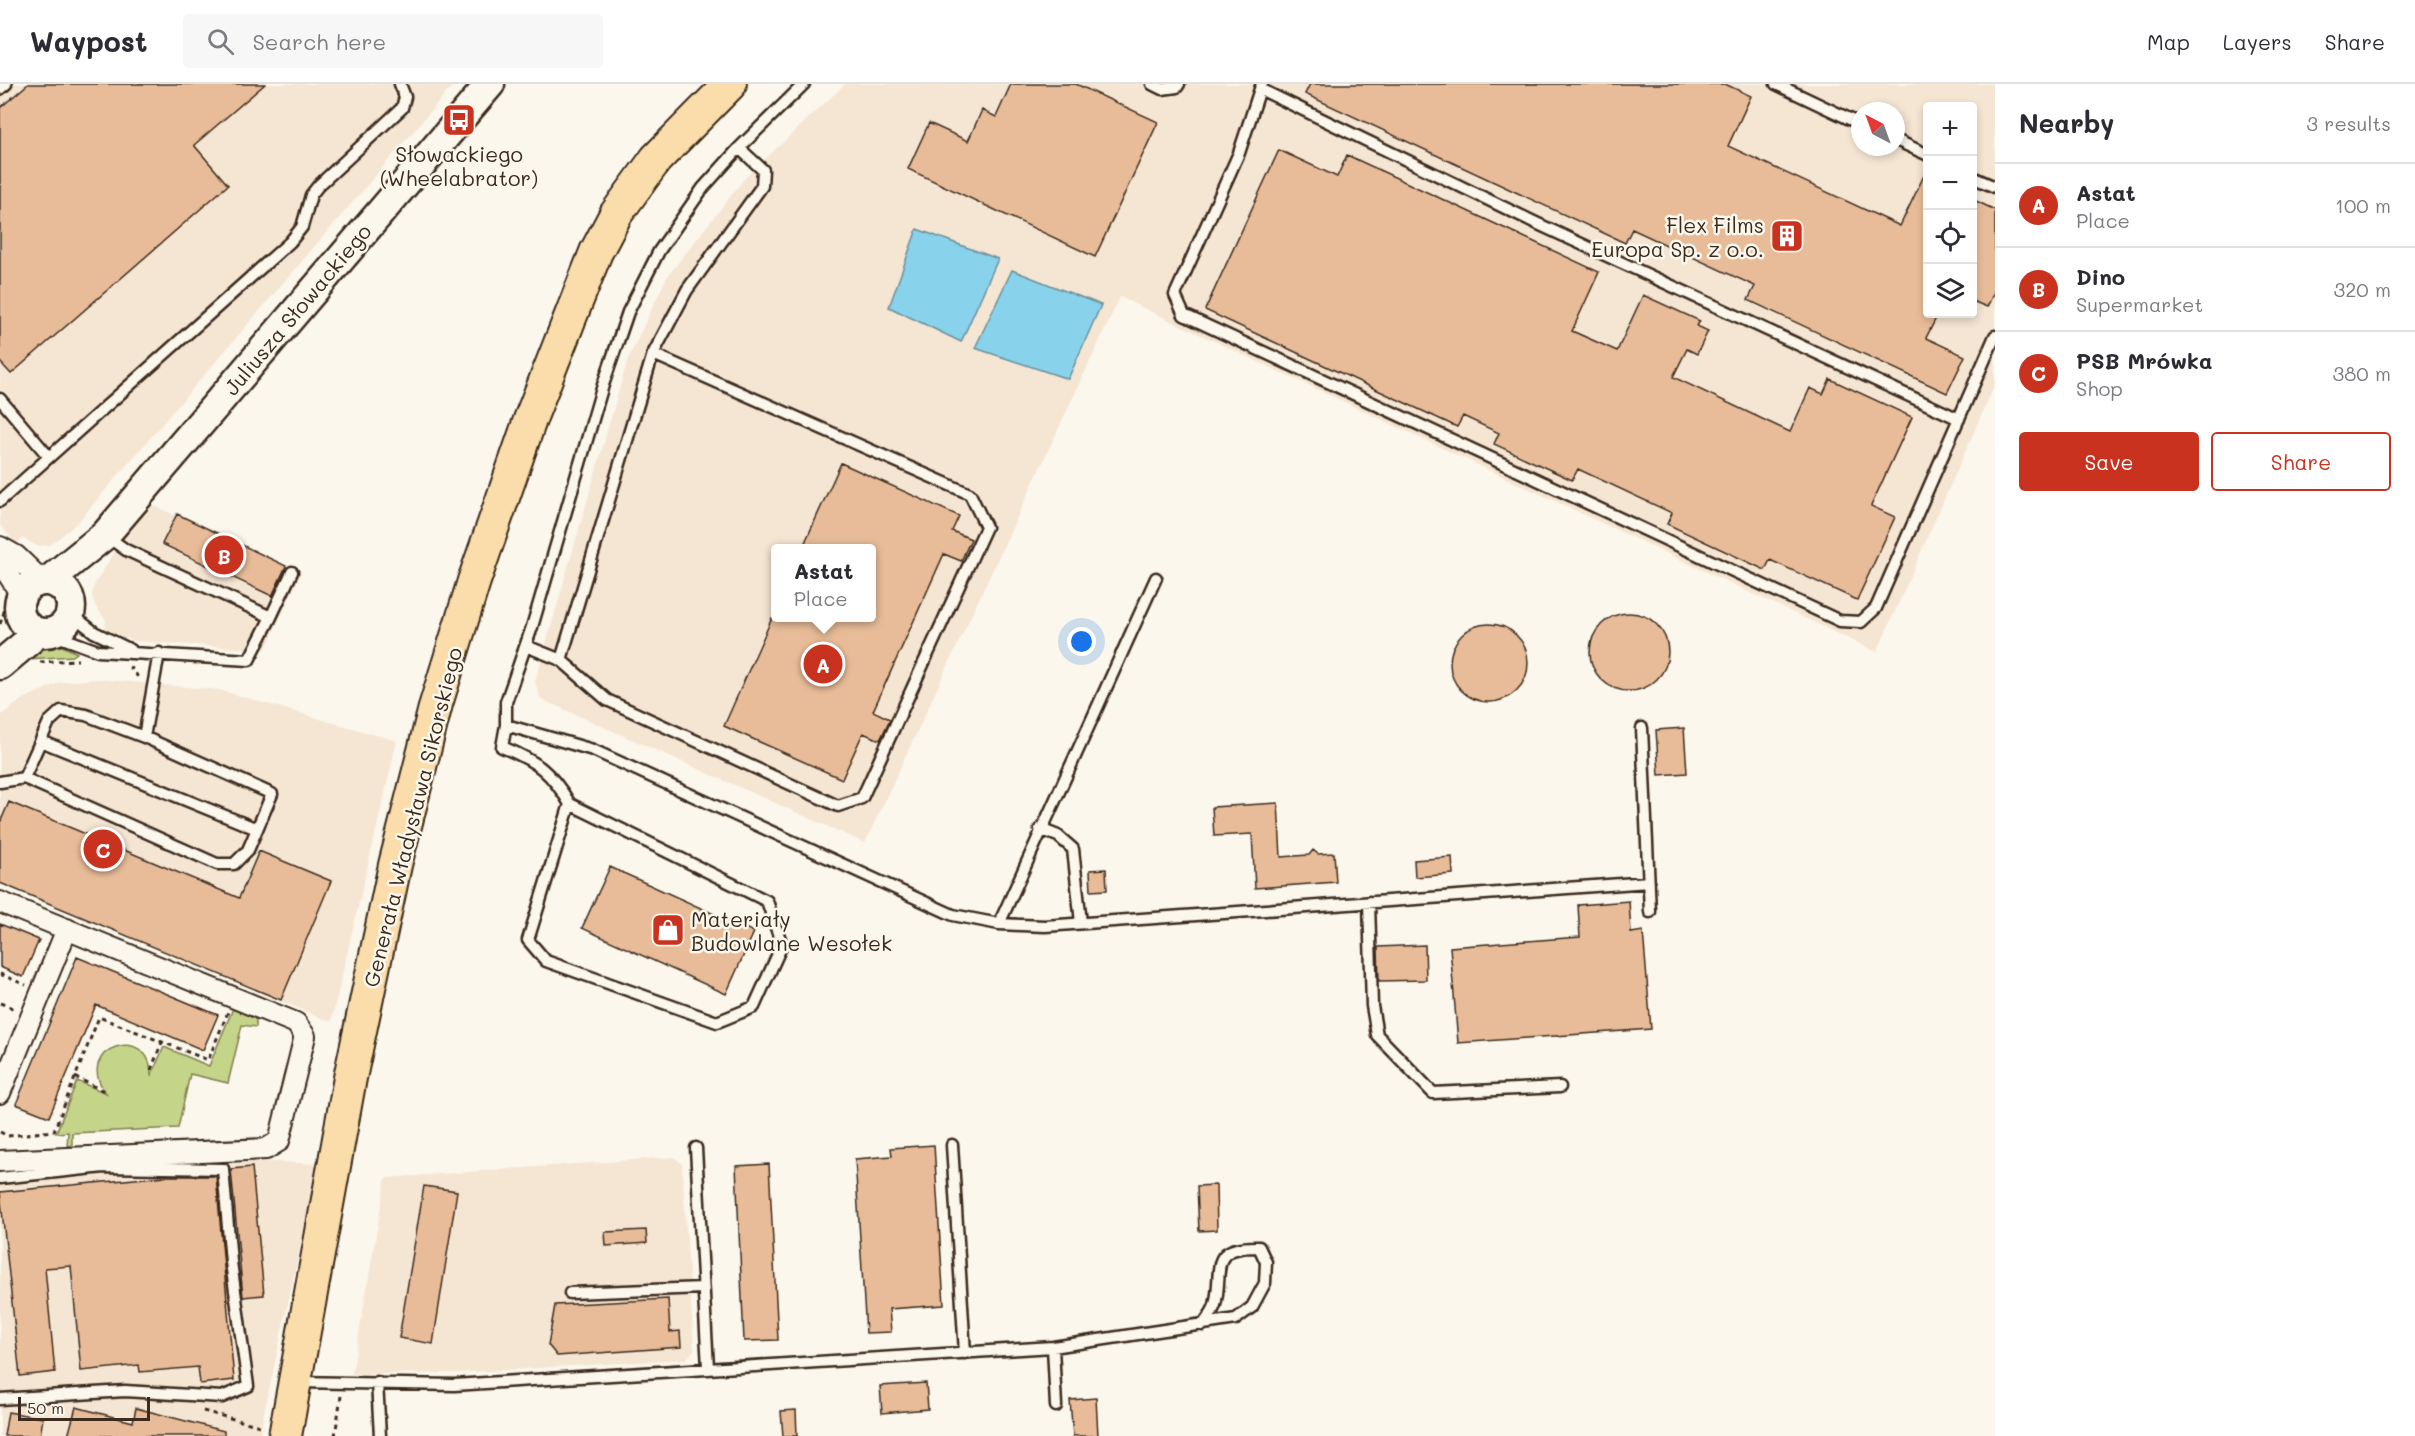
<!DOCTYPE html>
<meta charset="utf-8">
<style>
:root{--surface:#fff;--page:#f7f7f7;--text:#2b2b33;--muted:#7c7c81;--line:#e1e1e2;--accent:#c8321e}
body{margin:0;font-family:Mali,sans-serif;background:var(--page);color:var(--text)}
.controls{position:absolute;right:18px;top:18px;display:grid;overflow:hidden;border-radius:6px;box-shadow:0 3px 9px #0003}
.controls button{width:54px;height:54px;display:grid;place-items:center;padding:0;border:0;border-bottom:2px solid var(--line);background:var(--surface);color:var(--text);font:30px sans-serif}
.compass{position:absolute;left:1851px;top:18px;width:54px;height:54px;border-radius:50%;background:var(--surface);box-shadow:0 3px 9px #0003;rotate:319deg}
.scale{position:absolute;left:18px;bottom:15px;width:132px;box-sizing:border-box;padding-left:6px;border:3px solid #3b2a1e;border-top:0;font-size:16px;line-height:21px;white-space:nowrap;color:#3b2a1e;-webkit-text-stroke:4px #fbf7ec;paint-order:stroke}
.you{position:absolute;left:1082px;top:558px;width:21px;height:21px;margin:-15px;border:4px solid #fff;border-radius:50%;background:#1a73e8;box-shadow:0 0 0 9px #1a73e833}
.badge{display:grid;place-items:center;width:39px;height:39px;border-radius:50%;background:var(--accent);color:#fff;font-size:20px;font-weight:700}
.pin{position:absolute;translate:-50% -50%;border:3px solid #fff;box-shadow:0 2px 6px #0006}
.popup{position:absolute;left:771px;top:460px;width:105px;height:78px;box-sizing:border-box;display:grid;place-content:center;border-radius:6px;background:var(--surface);filter:drop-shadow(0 2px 4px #0005);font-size:20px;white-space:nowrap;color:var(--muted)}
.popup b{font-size:22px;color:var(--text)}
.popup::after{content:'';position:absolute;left:50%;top:100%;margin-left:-12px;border:12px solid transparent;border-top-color:var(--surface)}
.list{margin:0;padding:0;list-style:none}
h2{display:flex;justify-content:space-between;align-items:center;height:78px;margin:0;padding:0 24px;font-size:26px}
h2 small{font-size:20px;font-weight:400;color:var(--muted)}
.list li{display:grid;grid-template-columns:39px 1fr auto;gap:18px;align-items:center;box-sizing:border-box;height:84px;padding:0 24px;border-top:2px solid var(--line)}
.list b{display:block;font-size:22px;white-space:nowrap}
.list p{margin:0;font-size:20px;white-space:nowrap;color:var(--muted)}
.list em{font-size:20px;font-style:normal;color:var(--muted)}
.actions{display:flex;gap:12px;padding:18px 24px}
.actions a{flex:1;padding:14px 0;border:2px solid var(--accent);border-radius:6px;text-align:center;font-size:21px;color:var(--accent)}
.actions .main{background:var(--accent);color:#fff}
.icon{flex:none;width:33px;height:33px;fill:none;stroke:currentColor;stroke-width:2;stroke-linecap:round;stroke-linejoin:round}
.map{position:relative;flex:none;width:1995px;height:1352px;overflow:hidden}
header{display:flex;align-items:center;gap:36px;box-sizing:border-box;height:84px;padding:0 30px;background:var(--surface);border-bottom:2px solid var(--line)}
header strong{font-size:28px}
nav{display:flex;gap:33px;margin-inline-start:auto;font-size:21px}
.search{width:420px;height:54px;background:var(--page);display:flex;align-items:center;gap:15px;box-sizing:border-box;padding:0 21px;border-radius:6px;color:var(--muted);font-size:22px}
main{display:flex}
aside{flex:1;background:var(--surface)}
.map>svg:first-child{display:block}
</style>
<header>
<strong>Waypost</strong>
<div class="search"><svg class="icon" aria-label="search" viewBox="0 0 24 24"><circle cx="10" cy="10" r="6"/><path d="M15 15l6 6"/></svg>Search here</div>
<nav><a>Map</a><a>Layers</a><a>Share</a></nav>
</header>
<main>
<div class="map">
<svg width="1995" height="1352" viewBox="0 0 1995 1352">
<rect width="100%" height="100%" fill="#fbf7ec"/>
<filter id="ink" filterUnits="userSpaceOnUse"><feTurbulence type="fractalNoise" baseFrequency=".0167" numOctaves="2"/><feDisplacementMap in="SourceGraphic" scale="12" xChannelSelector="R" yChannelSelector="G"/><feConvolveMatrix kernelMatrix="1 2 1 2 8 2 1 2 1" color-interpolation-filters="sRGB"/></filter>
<g filter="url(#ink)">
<path fill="#f5e5d3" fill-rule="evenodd" d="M0,0H454L78,438L50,461L37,462L23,454L16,460L0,441Z
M845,0H1995V300L1877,568L1120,213L865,759L541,615L535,598L628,275L667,193L744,95ZM1928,22H1972V230H1928ZM1860,27H1896V63H1860ZM775,464H871V534H775Z
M146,418L301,489L265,566L134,557L105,545L106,536L96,523L92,512L94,501Z
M98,595L219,606L397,657L331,938L0,799V632L23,615L61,598Z
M177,1073L318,1080L259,1352H0V1085Z
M674,1073L682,1080L694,1266L686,1275L457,1289L352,1290L386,1094Z"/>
<path fill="#c4d488" stroke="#807f53" stroke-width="1.5" d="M46,560L62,562L77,569L73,572L27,575Z
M234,922C245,926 258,929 256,943L242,941L228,999L190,990L178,1044L72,1049V1061L67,1062L68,1048L56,1049L77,997L106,1009C71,963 152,938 151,992L164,963L209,982Z"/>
<path fill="#89d2eb" stroke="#6a8f99" stroke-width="1.5" d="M917,145L998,175L961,258L889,223Z
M1012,186L1101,221L1068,295L975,264Z"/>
<path fill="#e8bc98" stroke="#3b2a1e" stroke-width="1.5" d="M28,0H265L194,61L228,101L11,290L0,278V24Z
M1011,0H1076L1158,38L1095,173L908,85L929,39L968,57L982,26L996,33Z
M1310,0H1725L1751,12L1728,62L1900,142L1928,83V230H1938L1926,254L1965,272L1947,309L1748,216L1755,202L1632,145L1625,159L1305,10Z
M1279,66L1337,93L1347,71L1599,188L1572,247L1617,267L1643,211L1700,237L1697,242L1708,247L1697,270L1687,265L1673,293L1790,348L1810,304L1823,310L1830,295L1912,333L1871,422L1895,433L1857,516L1770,476L1765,486L1667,440L1672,429L1578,385L1572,396L1494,360L1499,349L1463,332L1457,343L1205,226Z
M1972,115L1995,126V206L1987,223L1972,217Z
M841,379L959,432L952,447L971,455L961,477L944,470L873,627L890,635L880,656L863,649L842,695L724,642L772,534H871V465H802Z
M177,430L286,482L272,512L162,460Z
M1590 568a39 39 0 1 1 78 0a39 39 0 1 1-78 0Z
M1450 579a39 39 0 1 1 78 0a39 39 0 1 1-78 0Z
M1684,644L1687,689L1659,691L1656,646Z
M9,718L239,814L259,767L331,797L281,916L0,799V739Z
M1278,719L1281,773L1309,771L1313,766L1318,770L1334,769L1336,798L1255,804L1252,750L1214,752L1212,723Z
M1452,773L1453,790L1415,793L1414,776Z
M610,783L754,848L726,910L582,844Z
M1106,785L1107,806L1091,807L1090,786Z
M1629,817L1631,849L1643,847L1651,945L1458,959L1450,863L1580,853L1578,821Z
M0,840L39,856L23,893L0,883Z
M1425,861L1426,896L1379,897L1378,863Z
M77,873L218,931L203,966L96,921L49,1033L16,1020Z
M934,1061L944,1221L889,1225L891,1248L866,1249L855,1075L892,1072L891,1064Z
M769,1080L778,1256L744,1257L736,1082Z
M252,1083L264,1211L243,1213L231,1085Z
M166,1092H216L234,1296L200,1300L198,1283L140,1288L139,1281L81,1287L71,1182L45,1184L55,1288L20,1292L0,1108Z
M1216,1101L1217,1146L1199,1147L1197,1102Z
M424,1102L457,1107L433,1260L399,1254Z
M646,1146L647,1159L606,1162L605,1148Z
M668,1215L670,1248L680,1247L681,1263L557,1272L548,1261L555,1221Z
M926,1299L928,1325L882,1329L880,1302Z
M1096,1314L1098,1352H1073L1070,1316Z
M76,1323L133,1338L136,1324L224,1347V1352H68Z
M796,1326L797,1352H783L781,1327Z
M8,1328L43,1334L40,1352H4Z"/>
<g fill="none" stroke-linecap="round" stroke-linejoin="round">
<defs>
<path id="lane" d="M1152,0L1162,5L1177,3L1179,0
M1262,0L1260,5L1536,139L1959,335
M1776,0L1860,40
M0,5L6,0
M1260,5L1239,69L1175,211L1184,231L1840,537L1861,538L1876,524L1995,252
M1896,56L1928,71
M1972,93L1995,103
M0,315L49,373
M0,417L290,158L302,143L311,111L318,102L402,24L405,13L400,0
M105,451L126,466L271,533L292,488
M70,529L94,548L131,566
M49,549L98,567L249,576L271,533
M526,562L561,576L607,616L838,722L862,714L986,443L970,410L653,270
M561,576L653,270L687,206L762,102L763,86L739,64
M506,641L593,666L953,831L999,840L1045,842L1649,798
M1642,644L1650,828
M41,657L257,745
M24,694L49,638L61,627L86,631L144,653
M0,698L24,694L217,780H234L248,766L272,710L144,653L159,569
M570,720L767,817L782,861L754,923L717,938L546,877L528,856L570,720C551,688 537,677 502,663L506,641V618L532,543L603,301L628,228L659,167L703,104L739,64L804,0
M1040,745L1058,752L1073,765L1081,839
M1369,818L1372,922L1377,951L1433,1009L1560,1003
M999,840L1156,494
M952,1061L965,1269
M696,1064L708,1284
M0,1094L104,1083L223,1085L231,1178L248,1302L222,1313L125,1307L0,1315
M570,1209L703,1204
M1053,1263L1056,1322
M297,1298L454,1301L1053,1263L1236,1235L1252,1223L1265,1199L1266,1178L1259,1163C1206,1162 1224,1185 1215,1221C1213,1228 1207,1235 1203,1241
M377,1298L380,1352"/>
<path id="street" d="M0,463L16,472L42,497
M0,477L21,511
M0,818L296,939L305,952L279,1057L266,1065L0,1077
M0,1009L67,845"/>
<path id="secondary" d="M19 523a26 26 0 1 1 52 0a26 26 0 1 1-52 0Z
M48,497L105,451L490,0
M0,581L38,549"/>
<path id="primary" d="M285,1352L350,994L395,781L436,620L474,497L531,333L596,168L616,130L656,75L730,0"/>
</defs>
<use href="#lane" stroke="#3b2a1e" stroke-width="15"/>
<use href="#street" stroke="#3b2a1e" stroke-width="24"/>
<use href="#secondary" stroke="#3b2a1e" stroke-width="33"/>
<use href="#primary" stroke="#3b2a1e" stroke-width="36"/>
<path stroke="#3b2a1e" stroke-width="3" stroke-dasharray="4.5 4.5" stroke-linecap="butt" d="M0,540L6,522
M40,578L78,576
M129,583L134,586L139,596
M0,890L26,901
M0,919L15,925
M151,986L162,958
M75,993L104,1007
M0,1048L8,1052L54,1047L99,933L208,976L228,928
M203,1327L264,1343
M335,1352L341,1312"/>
<use href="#lane" stroke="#fbf7ec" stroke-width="10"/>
<use href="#street" stroke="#fbf7ec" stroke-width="20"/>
<use href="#secondary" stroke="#fbf7ec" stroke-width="28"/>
<use href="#primary" stroke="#faddab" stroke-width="32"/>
</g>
</g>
<defs>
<symbol id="bus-square" viewBox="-11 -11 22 22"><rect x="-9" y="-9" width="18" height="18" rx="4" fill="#c8321e" stroke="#fbf7ec"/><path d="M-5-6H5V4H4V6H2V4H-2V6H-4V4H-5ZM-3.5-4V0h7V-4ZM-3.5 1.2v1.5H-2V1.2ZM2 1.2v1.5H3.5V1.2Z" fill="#fff"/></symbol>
<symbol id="building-square" viewBox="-11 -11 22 22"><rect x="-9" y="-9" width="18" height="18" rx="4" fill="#c8321e" stroke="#fbf7ec"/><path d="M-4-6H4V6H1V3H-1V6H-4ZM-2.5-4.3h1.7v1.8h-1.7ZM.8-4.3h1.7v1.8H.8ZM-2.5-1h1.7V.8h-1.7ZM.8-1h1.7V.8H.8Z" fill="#fff"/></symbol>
<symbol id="shop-square" viewBox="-11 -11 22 22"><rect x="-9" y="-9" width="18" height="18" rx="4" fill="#c8321e" stroke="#fbf7ec"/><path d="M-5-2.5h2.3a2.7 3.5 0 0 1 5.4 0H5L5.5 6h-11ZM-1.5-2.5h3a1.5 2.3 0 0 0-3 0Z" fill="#fff"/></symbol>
</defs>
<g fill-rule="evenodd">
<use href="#bus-square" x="440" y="17" width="38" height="38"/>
<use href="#building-square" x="1768" y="133" width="38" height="38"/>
<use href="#shop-square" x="649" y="827" width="38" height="38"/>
</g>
<g text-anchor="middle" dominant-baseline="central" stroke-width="5" stroke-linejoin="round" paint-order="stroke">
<g font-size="21" fill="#3b2a1e" stroke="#fbf7ec">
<text x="459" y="69">Słowackiego<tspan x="459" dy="24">(Wheelabrator)</tspan></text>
<text x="1764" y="140" text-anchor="end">Flex Films<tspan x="1764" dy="24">Europa Sp. z o.o.</tspan></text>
<text x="691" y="834" text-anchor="start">Materiały<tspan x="691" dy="24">Budowlane Wesołek</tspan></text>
</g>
<g font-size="21" fill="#3b2a1e" stroke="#fbf7ec">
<text transform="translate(297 225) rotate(-50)">Juliusza Słowackiego</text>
<text transform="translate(412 733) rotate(-76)">Generała Władysława Sikorskiego</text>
</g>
</g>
</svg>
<div class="controls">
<button>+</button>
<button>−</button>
<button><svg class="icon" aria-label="locate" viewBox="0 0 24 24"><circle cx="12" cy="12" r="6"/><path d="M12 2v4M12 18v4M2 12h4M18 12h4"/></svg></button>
<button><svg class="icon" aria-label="layers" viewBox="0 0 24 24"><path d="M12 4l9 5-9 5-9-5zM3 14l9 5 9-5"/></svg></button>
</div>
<svg class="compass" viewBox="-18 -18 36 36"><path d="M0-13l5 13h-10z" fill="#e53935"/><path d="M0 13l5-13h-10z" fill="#7c7c81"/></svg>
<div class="scale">50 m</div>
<div class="you"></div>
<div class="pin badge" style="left:823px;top:580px">A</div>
<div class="popup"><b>Astat</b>Place</div>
<div class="pin badge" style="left:224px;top:471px">B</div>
<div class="pin badge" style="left:103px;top:765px">C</div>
</div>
<aside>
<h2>Nearby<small>3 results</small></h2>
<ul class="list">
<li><span class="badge">A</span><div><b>Astat</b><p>Place</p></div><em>100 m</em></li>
<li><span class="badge">B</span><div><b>Dino</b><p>Supermarket</p></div><em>320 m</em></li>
<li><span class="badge">C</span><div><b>PSB Mrówka</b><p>Shop</p></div><em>380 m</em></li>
</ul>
<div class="actions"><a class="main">Save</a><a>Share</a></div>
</aside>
</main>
